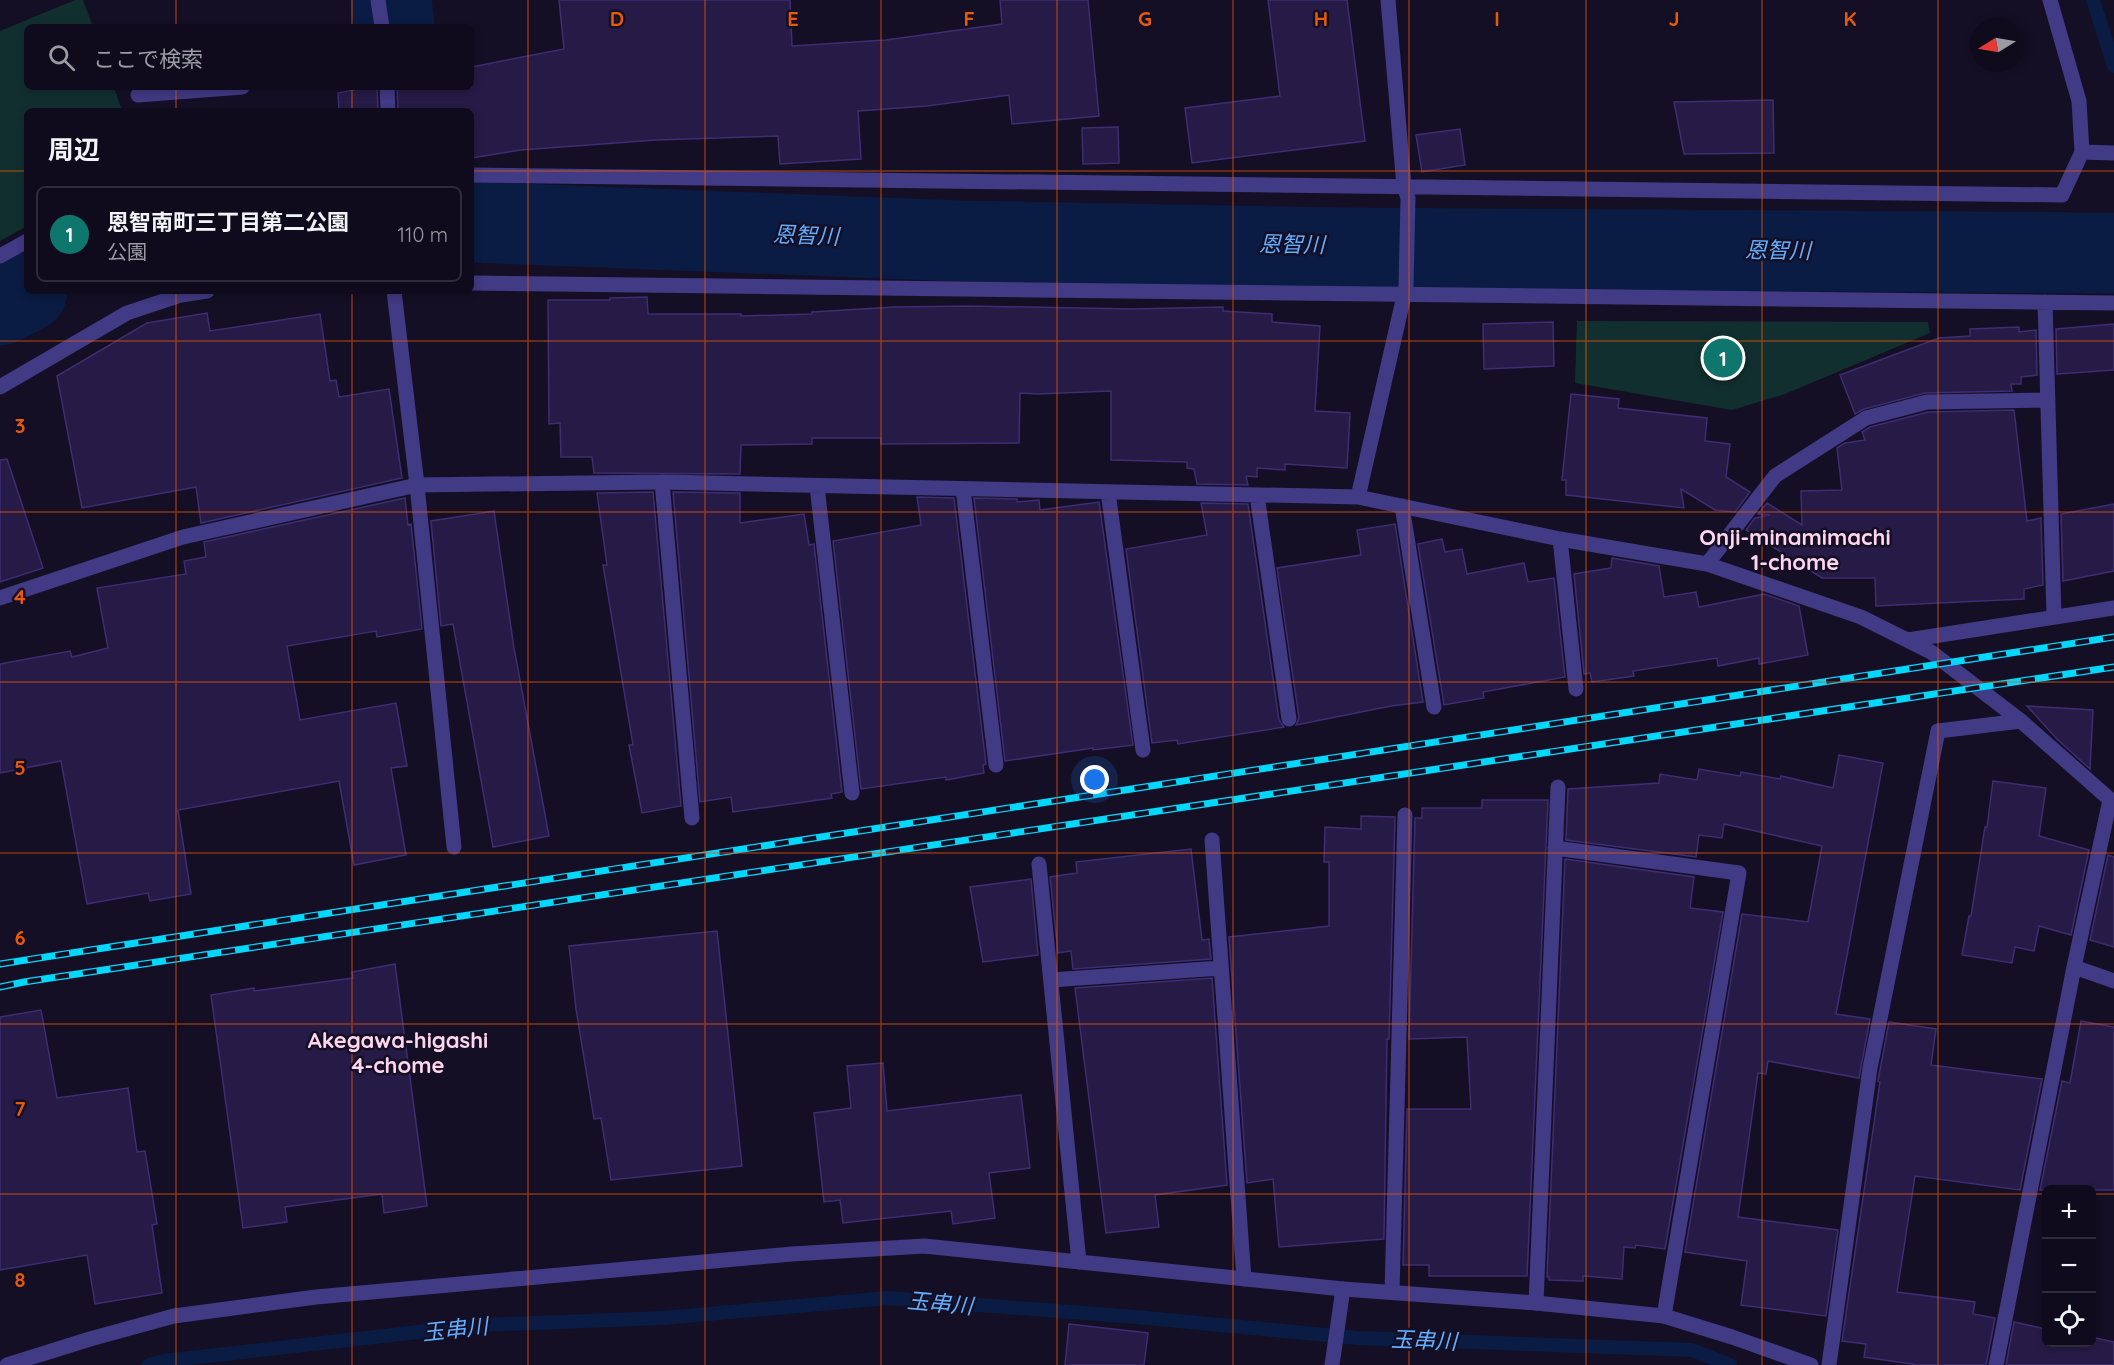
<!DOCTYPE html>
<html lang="ja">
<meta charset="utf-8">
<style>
:root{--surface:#0f0b1c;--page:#181425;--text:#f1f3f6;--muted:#9b9ba3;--line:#2f2b3b;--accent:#0f766e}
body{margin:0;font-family:Quicksand,"Noto Sans JP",sans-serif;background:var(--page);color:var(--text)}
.controls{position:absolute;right:18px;bottom:18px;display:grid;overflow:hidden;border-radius:9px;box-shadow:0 3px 9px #0003}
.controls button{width:54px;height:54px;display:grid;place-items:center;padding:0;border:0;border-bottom:2px solid var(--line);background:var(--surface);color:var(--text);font:30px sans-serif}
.compass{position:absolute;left:1970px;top:18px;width:54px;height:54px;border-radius:50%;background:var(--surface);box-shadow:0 3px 9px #0003;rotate:259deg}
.you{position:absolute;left:1095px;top:780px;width:21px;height:21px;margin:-15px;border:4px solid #fff;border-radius:50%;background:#1a73e8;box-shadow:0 0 0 9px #1a73e833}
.badge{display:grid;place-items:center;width:39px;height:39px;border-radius:50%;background:var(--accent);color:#fff;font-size:20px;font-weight:700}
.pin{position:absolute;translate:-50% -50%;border:3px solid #fff;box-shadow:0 2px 6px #0006}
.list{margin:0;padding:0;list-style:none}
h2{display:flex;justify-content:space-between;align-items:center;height:78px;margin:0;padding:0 24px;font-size:26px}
h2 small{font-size:20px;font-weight:400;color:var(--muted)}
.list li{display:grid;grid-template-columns:39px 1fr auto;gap:18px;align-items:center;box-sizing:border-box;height:96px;margin:0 12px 12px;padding:0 12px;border:2px solid var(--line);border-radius:9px}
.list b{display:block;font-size:22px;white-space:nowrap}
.list p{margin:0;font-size:20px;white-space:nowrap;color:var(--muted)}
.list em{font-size:20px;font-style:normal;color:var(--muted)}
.icon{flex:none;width:33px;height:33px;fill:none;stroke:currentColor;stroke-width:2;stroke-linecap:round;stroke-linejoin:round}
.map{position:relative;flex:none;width:2114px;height:1365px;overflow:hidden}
.search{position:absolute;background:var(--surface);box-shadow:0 3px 9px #0003;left:24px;top:24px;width:450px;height:66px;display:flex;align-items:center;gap:15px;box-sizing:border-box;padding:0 21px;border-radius:9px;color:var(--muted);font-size:22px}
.panel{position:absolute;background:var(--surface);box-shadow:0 3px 9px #0003;left:24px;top:108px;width:450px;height:186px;border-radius:9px}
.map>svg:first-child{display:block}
</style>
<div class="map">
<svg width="2114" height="1365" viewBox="0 0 2114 1365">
<rect width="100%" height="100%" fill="#140f25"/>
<path fill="#122f2f" d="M75,0H83L93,27H27V87H114L122,111H27V226L0,241V31Z
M1577,321L1928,322L1930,333L1785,394L1732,410L1575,383Z"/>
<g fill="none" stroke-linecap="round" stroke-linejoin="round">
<path stroke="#0a1c43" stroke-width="14" d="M2093,0L2114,66
M149,1365L164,1361L480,1325L663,1318L888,1298L1136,1317L1358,1338L1692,1350L1730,1365"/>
<path stroke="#0a1c43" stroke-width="81" d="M391,0L394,27
M471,222L960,241L1341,248L2114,253
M0,305L27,291"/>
</g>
<path fill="#261b46" stroke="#3e2d72" stroke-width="1.5" d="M559,0H790L792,46L886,40L1002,24L1000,0H1088L1099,116L1012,124L1009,95L927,106L858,111L861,159L780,164L778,136L656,140L521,150L471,158V111H398L397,87H471V67L564,49Z
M1268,0H1347L1365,141L1192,163L1185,108L1280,96Z
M370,87H377L378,111H339L338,93Z
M1773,100L1774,153L1684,154L1674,102Z
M1118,127L1119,163L1083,164L1082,128Z
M1460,129L1465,165L1422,172L1416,135Z
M647,297L648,314H741V316L812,314V312L894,307L969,306L1131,309L1223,307V311L1272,314V322L1320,326L1315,411L1350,413L1347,468L1285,464V470L1257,468V477L1246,476L1248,485L1197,484L1194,469L1187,468V462L1111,460V391L1037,394L1020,393L1019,443L881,444V438H812V444L741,445L740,474L594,473L592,457H561L560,423L549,424L548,300H610V298Z
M207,313L210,331L320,314L330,381L336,380L339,397L389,389L402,478L201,523L196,487L82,508L57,376L147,323Z
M1553,322L1554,366L1484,369L1483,324Z
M2114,324V370L2057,374L2056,329Z
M2019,327V332L2036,330L2037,375L2021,377V384H2011L2012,391L1925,393L1864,409L1855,414L1840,375L1939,338L1970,336V329Z
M1571,394L1619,399L1618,408L1707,418L1705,441L1730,444L1726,477L1750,492L1735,512L1715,510L1681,489L1684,508L1566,495V480H1562Z
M2014,410L2027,521L2041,518L2043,585L2024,589V599L1876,606L1875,578H1822L1746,530L1755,518L1770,515L1758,514L1767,503L1802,525L1801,491L1842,490L1837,448L1845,443L1865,440L1862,432L1870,427L1928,412Z
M7,459L43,568L0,582V460Z
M653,492L681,806L642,813L629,745H633L603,565H607L597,493Z
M673,492L740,493V523L804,514L809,545L814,544L842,792L831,794L832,798L733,812L731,797L700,802Z
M917,497L954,498L986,764L983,765L984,773L946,780V777L861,789L833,541L921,525Z
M405,498L408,525L411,524L422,629L377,637L376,631L287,646L300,720L396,703L407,766L391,768L406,855L354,865L339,781L178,810L191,894L150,901L148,893L87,904L61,761L0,773V664L70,651L72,657L108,648L97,588L186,574L184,561L206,557L204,542Z
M974,498L1017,499V502L1039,500L1040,510L1099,502L1133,745L1093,750V748L1005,761Z
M1201,503L1248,504L1279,720L1284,727L1178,744L1177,740L1152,743L1126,549L1207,535Z
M2114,504V571L2063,581L2061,514Z
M494,511L514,648L549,836L493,847L453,624L441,626L431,521Z
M1395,524L1423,702L1391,706L1296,725L1299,718L1277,568L1361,555L1357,530Z
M1442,539L1445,552L1462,549L1467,574L1524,563L1528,582L1554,578L1565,677L1483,692L1484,698L1444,705L1418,544Z
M1612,558L1659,566L1664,597L1696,592L1699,607L1764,594L1799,606L1808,655L1759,664V658L1718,666L1717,658L1633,671L1634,676L1592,682L1590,673L1584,674L1574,574L1611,568Z
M2027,706L2093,710L2090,769L2057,739Z
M1839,755L1883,763L1836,1014L1870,1019L1859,1078L1768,1061L1766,1074L1758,1073L1738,1217L1838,1230L1826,1316L1741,1305L1747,1261L1685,1252L1742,914L1808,922L1822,846L1724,824L1722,838L1699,835L1696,857L1566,840L1568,789L1659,783L1660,774L1697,780L1699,769L1740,776L1741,772L1780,779L1781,776L1833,788Z
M1993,781L2046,788L2039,836L2089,850L2071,935L2039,926L2034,951L2015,947L2012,963L1962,955L1969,916H1971L1985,827H1987Z
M1482,800H1548L1527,1276H1429V1265H1403L1407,1109H1471L1467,1037L1409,1039L1415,818H1422V808H1482Z
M1361,816L1395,817L1389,1039H1387L1384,1239L1279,1247L1273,1179L1247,1183L1229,937L1329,926V862H1324L1325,827L1361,829Z
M1191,849L1202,940L1209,939L1211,959L1073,969L1071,951L1058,953L1050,877L1077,873L1076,862Z
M2108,855L2114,857V947L2090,940Z
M1565,859L1694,877L1690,908L1723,912L1665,1249L1636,1245L1635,1248L1624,1247L1622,1279L1583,1276V1281L1549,1280V1277H1547Z
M1031,879L1038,955L983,962L970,887Z
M717,931L742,1166L611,1180L601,1118L594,1119L576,1009L569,946Z
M395,964L427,1206L384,1213L382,1194L285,1207L287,1222L243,1228L211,995L254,988V991L353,978L352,972Z
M1212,978L1227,1185L1155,1195L1159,1227L1106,1233L1075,988Z
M41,1010L57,1098L128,1088L137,1152L145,1151L157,1224L152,1225L162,1293L95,1304L87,1255L0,1270V1017Z
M2081,1021L2114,1027V1190H2040L2062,1081L2070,1083Z
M1889,1022L1936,1029L1931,1065L2042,1079L2020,1190L1915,1176L1897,1292L1975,1302L1973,1314L1995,1318L1986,1365H1918L1864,1357L1866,1344L1842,1341L1880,1082L1878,1081L1880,1070Z
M883,1063L887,1111L1021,1095L1030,1168L989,1173L995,1218L953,1224L951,1211L843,1223L840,1200L824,1202L814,1113L851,1108L847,1066Z
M2014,1322L2046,1329V1342H2091V1337L2114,1342V1365H2006Z
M1069,1324L1148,1333L1144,1365H1065Z"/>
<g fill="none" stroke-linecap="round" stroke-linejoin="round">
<path stroke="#413a84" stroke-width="15" d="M138,95L242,87
M417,485L454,847"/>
<path stroke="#413a84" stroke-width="15" d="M378,0L382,27
M387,87L388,111
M2082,152L2114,153
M471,175L2062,195L2082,152L2079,101L2050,0
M0,256L27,241
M471,283L2114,303
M394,291L417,485
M2045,302L2054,617
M0,387L127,313L181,295L207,291
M662,482L692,818
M817,486L852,793
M963,489L996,765
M1108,492L1143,750
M1257,495L1289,719
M1358,497L1406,287L1408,198L1404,186L1388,0
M1402,506L1434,707
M1560,539L1576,689
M1707,564L1775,476L1866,418L1927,402L2048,400
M0,598L183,537L417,485L662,482L1358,497L1560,539L1707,564L1861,617L1931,652L2021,721L2114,803
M1908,640L2114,608
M1212,840L1244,1279
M1555,848L1739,873L1664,1316
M1039,864L1079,1262
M2074,967L2114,981
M1051,980L1221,968
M1392,1292L1405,815
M1536,1303L1558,787
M1332,1365L1343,1289
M1829,1365L1870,1068L1938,731L2021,721
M1996,1365L2074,967L2110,800"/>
<path stroke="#413a84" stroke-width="15" d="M7,1365L90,1339L174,1316L316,1297L792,1254L924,1246L1343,1289L1536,1303L1664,1316L1732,1337L1811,1365"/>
<defs>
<path id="rail" d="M0,964L2114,637
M0,987L24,982L2114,667"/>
</defs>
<use href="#rail" stroke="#02d7fd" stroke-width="7"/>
<use href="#rail" stroke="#140f25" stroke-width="4.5" stroke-dasharray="14" stroke-linecap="butt"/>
</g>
<path fill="none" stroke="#e8590c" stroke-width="1.5" stroke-opacity="0.55" d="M176,0V27M352,0V27M528,0V1365M705,0V1365M881,0V1365M1057,0V1365M1233,0V1365M1409,0V1365M1586,0V1365M1762,0V1365M1938,0V1365M176,87V111M352,87V111M0,171H27M471,171H2114M176,291V1365M352,291V1365M0,341H2114M0,512H2114M0,682H2114M0,853H2114M0,1024H2114M0,1194H2046M2092,1194H2114"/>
<g text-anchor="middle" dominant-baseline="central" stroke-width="5" stroke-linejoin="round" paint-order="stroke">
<g font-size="22" font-style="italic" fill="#62aefe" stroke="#140f25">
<text transform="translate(806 235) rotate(2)">恩智川</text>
<text transform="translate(1292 244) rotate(1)">恩智川</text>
<text transform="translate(1778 250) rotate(1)">恩智川</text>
<text transform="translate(940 1303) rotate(5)">玉串川</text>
<text transform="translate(455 1329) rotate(-6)">玉串川</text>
<text transform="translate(1424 1340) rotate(2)">玉串川</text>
</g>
<g font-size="22" font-weight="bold" fill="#ffd6ee" stroke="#140f25">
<text x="1795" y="537">Onji-minamimachi<tspan x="1795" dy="25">1-chome</tspan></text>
<text x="398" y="1040">Akegawa-higashi<tspan x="398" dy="25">4-chome</tspan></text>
</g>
</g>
<g font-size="20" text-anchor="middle" font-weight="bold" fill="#e8590c" stroke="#140f25" stroke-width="5" stroke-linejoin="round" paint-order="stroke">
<text x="617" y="26">D</text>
<text x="793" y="26">E</text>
<text x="969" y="26">F</text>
<text x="1145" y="26">G</text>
<text x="1321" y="26">H</text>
<text x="1497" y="26">I</text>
<text x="1674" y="26">J</text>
<text x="1850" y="26">K</text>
<text x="20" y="433">3</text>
<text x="20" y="604">4</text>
<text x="20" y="775">5</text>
<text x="20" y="945">6</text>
<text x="20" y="1116">7</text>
<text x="20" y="1287">8</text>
</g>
</svg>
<div class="controls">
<button>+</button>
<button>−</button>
<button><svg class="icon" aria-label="locate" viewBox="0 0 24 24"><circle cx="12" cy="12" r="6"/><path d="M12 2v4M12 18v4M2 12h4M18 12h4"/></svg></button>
</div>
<svg class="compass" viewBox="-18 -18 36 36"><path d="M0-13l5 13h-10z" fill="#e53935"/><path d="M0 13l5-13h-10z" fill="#9b9ba3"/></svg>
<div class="you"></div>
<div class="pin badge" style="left:1723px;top:358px">1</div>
<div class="search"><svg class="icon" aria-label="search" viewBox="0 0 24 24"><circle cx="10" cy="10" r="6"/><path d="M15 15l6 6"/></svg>ここで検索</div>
<section class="panel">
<h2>周辺<small></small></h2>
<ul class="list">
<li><span class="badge">1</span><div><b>恩智南町三丁目第二公園</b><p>公園</p></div><em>110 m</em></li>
</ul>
</section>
</div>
